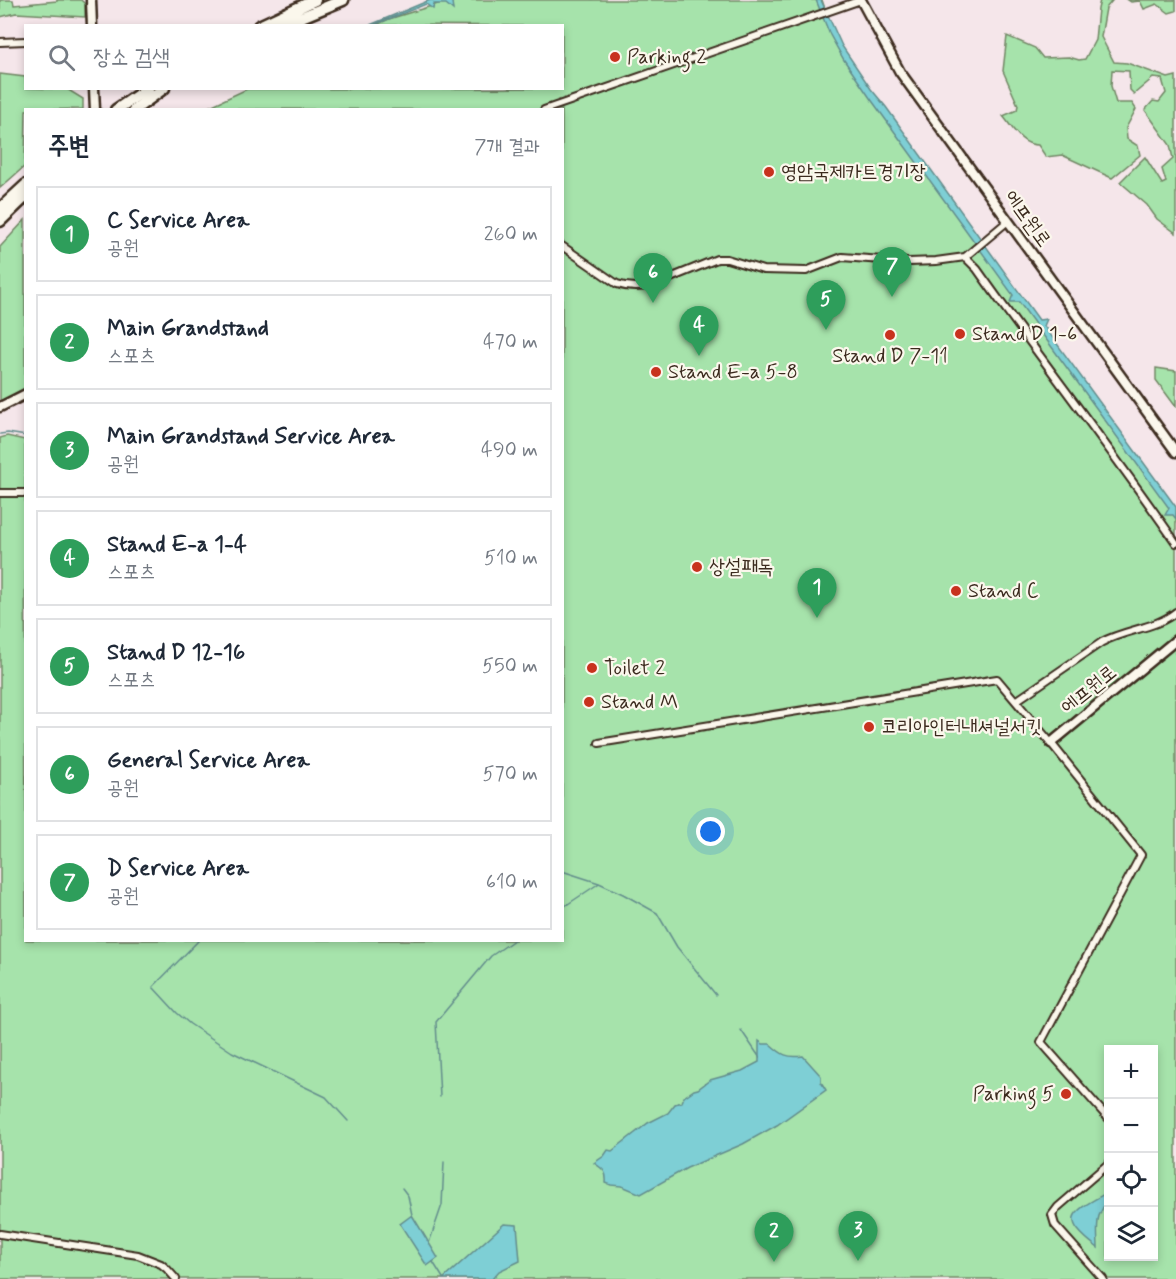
<!DOCTYPE html>
<html lang="ko">
<meta charset="utf-8">
<style>
:root{--surface:#fff;--page:#f2f2f3;--text:#1f2937;--muted:#747a83;--line:#e0e1e3;--accent:#c8321e}
body{margin:0;font-family:Mynerve,"Poor Story",sans-serif;background:var(--page);color:var(--text)}
.controls{position:absolute;right:18px;bottom:18px;display:grid;overflow:hidden;border-radius:0px;box-shadow:0 3px 9px #0003}
.controls button{width:54px;height:54px;display:grid;place-items:center;padding:0;border:0;border-bottom:2px solid var(--line);background:var(--surface);color:var(--text);font:30px sans-serif}
.you{position:absolute;left:711px;top:832px;width:21px;height:21px;margin:-15px;border:4px solid #fff;border-radius:50%;background:#1a73e8;box-shadow:0 0 0 9px #1a73e833}
.badge{display:grid;place-items:center;width:39px;height:39px;border-radius:50%;background:var(--accent);color:#fff;font-size:20px;font-weight:700}
.pin{position:absolute;translate:-50% -50px;filter:drop-shadow(0 2px 3px #0008)}
.pin::after{content:'';position:absolute;top:32px;width:21px;height:18px;background:inherit;clip-path:polygon(0 0,100% 0,50% 100%)}
.list{margin:0;padding:0;list-style:none}
h2{display:flex;justify-content:space-between;align-items:center;height:78px;margin:0;padding:0 24px;font-size:26px}
h2 small{font-size:20px;font-weight:400;color:var(--muted)}
.list li{display:grid;grid-template-columns:39px 1fr auto;gap:18px;align-items:center;box-sizing:border-box;height:96px;margin:0 12px 12px;padding:0 12px;border:2px solid var(--line);border-radius:0px}
.list b{display:block;font-size:22px;white-space:nowrap}
.list p{margin:0;font-size:20px;white-space:nowrap;color:var(--muted)}
.list em{font-size:20px;font-style:normal;color:var(--muted)}
.icon{flex:none;width:33px;height:33px;fill:none;stroke:currentColor;stroke-width:2;stroke-linecap:round;stroke-linejoin:round}
.map{position:relative;flex:none;width:1176px;height:1279px;overflow:hidden}
.search{position:absolute;background:var(--surface);box-shadow:0 3px 9px #0003;left:24px;top:24px;width:540px;height:66px;display:flex;align-items:center;gap:15px;box-sizing:border-box;padding:0 21px;border-radius:0px;color:var(--muted);font-size:22px}
.panel{position:absolute;background:var(--surface);box-shadow:0 3px 9px #0003;left:24px;top:108px;width:540px;height:834px;border-radius:0px}
.map>svg:first-child{display:block}
</style>
<div class="map">
<svg width="1176" height="1279" viewBox="0 0 1176 1279">
<rect width="100%" height="100%" fill="#f5e6ea"/>
<filter id="ink" filterUnits="userSpaceOnUse"><feTurbulence type="fractalNoise" baseFrequency=".0167" numOctaves="2"/><feDisplacementMap in="SourceGraphic" scale="12" xChannelSelector="R" yChannelSelector="G"/><feConvolveMatrix kernelMatrix="1 2 1 2 8 2 1 2 1" color-interpolation-filters="sRGB"/></filter>
<g filter="url(#ink)">
<path fill="#a6e3ab" stroke="#708664" stroke-width="1.5" fill-rule="evenodd" d="M0,0H13L14,5L57,1V0H81L85,4V17L16,13L0,17Z
M451,0H822L838,47L1176,513V1279H0V438L7,436L25,440L26,940H562V110L204,109L247,89L562,88V26L376,25L389,19ZM1108,1050H1154V1256H1108Z
M1100,0L1112,1L1106,8L1101,37L1114,62L1127,63L1168,78L1176,76V233L1157,219L1147,205L1120,182L1145,157L1162,184L1166,182L1162,169L1173,159L1170,145L1145,110L1153,101L1159,102L1166,93L1162,79L1153,78L1134,94L1130,90L1129,71L1112,70L1111,86L1116,103H1132L1136,109L1126,128L1127,139L1138,146L1140,155L1112,178L1062,155L1046,157L1038,145C1021,145 1013,128 1003,116L1017,110L1018,105L1003,71L1007,36L1035,48L1043,58L1069,57L1079,60L1085,59L1095,40L1098,9Z
M1128,0H1176V11L1169,13L1157,4L1144,9L1140,1L1131,2Z
M0,74L25,77L26,88L67,89L83,99V109L26,110L25,166L0,188Z
M25,220V388L0,402V247Z
M1156,368L1176,371V407L1156,380Z"/>
<path fill="#7ecfd5" stroke="#638d8c" stroke-width="1.5" d="M430,0H456L452,2L453,10L446,4H434L433,9L426,4L374,25H370Z
M816,0H821L842,46L871,89L886,107L1039,320L1047,319L1044,326L1176,507V519L1173,515H1165L1169,508L1019,302H1010L1013,295L870,98L844,60L830,35Z
M759,1041L763,1044H770C782,1055 787,1058 803,1056L821,1076V1082L826,1090L777,1125L743,1144L687,1168L641,1194L622,1186L611,1185L606,1183C607,1171 603,1169 594,1163L604,1156L608,1150L612,1151L648,1123L668,1113L675,1104L682,1102L684,1097L694,1090L698,1089L710,1080L742,1071L759,1062Z
M1108,1192C1108,1201 1102,1208 1099,1216C1096,1226 1098,1238 1098,1248C1057,1217 1073,1212 1108,1192Z
M412,1215L438,1258L427,1266L400,1224Z
M504,1224L517,1225L520,1261L499,1271L492,1279H443Z"/>
<g fill="none" stroke-linecap="round" stroke-linejoin="round">
<path stroke="#638d8c" stroke-width="1.5" d="M0,434L8,433L26,436
M562,871L599,883L623,894L657,913L677,947L716,995
M562,908L598,884
M199,940L153,987L177,1013L190,1024L232,1052L326,1097L348,1121
M741,1030L760,1058
M440,1097L436,1022L491,956L514,940
M402,1188L408,1196L412,1215
M429,1243L442,1205L444,1162
M433,1262L443,1278"/>
<defs>
<path id="minor" d="M0,42L26,41
M544,110L861,0
M562,246L617,284C629,288 640,288 653,285L717,259H727L763,270L806,271L842,257L909,262L936,261L965,257L1008,221
M965,257L977,269C1042,361 1112,450 1176,543
M0,493H26
M1016,701L1102,642C1126,629 1155,629 1176,612
M599,743L997,679L1051,743L1141,855L1041,1042L1108,1118
M0,1234L138,1255L161,1264L167,1269L176,1279
M1103,1279L1055,1225L1052,1215L1058,1207L1108,1164"/>
<path id="tertiary" d="M91,0L92,26
M861,0L900,72L1176,452
M94,88L95,110
M0,407L26,394
M1051,743L1176,640"/>
<path id="trunk" d="M259,26L315,0
M280,26L343,0
M116,110L148,88
M134,110L164,88
M0,209L26,185
M0,221L26,196"/>
</defs>
<use href="#minor" stroke="#3b2a1e" stroke-width="10"/>
<use href="#tertiary" stroke="#3b2a1e" stroke-width="13"/>
<use href="#trunk" stroke="#3b2a1e" stroke-width="15"/>
<use href="#minor" stroke="#fbf7ec" stroke-width="6"/>
<use href="#tertiary" stroke="#fbf7ec" stroke-width="8"/>
<use href="#trunk" stroke="#fbf7ec" stroke-width="10"/>
</g>
</g>
<g fill="#c8321e" stroke="#fbf7ec" stroke-width="2">
<circle cx="615" cy="57" r="6"/>
<circle cx="769" cy="172" r="6"/>
<circle cx="960" cy="334" r="6"/>
<circle cx="890" cy="335" r="6"/>
<circle cx="656" cy="372" r="6"/>
<circle cx="697" cy="567" r="6"/>
<circle cx="956" cy="591" r="6"/>
<circle cx="592" cy="668" r="6"/>
<circle cx="589" cy="702" r="6"/>
<circle cx="869" cy="727" r="6"/>
<circle cx="1066" cy="1094" r="6"/>
</g>
<g text-anchor="middle" dominant-baseline="central" stroke-width="4.5" stroke-linejoin="round" paint-order="stroke">
<g font-size="20" fill="#3b2a1e" stroke="#fbf7ec" text-anchor="start">
<text x="627" y="57">Parking 2</text>
<text x="781" y="172">영암국제카트경기장</text>
<text x="972" y="334">Stand D 1-6</text>
<text x="890" y="356" text-anchor="middle">Stand D 7-11</text>
<text x="668" y="372">Stand E-a 5-8</text>
<text x="709" y="567">상설패독</text>
<text x="968" y="591">Stand C</text>
<text x="604" y="668">Toilet 2</text>
<text x="601" y="702">Stand M</text>
<text x="881" y="727">코리아인터내셔널서킷</text>
<text x="1054" y="1094" text-anchor="end">Parking 5</text>
</g>
<g font-size="20" fill="#3b2a1e" stroke="#fbf7ec">
<text transform="translate(1027 219) rotate(54)">에프원로</text>
<text transform="translate(1089 690) rotate(-39)">에프원로</text>
</g>
</g>
</svg>
<div class="controls">
<button>+</button>
<button>−</button>
<button><svg class="icon" aria-label="locate" viewBox="0 0 24 24"><circle cx="12" cy="12" r="6"/><path d="M12 2v4M12 18v4M2 12h4M18 12h4"/></svg></button>
<button><svg class="icon" aria-label="layers" viewBox="0 0 24 24"><path d="M12 4l9 5-9 5-9-5zM3 14l9 5 9-5"/></svg></button>
</div>
<div class="you"></div>
<div class="pin badge" style="left:817px;top:618px;background:#2e9e5b">1</div>
<div class="pin badge" style="left:774px;top:1262px;background:#2e9e5b">2</div>
<div class="pin badge" style="left:858px;top:1261px;background:#2e9e5b">3</div>
<div class="pin badge" style="left:699px;top:356px;background:#2e9e5b">4</div>
<div class="pin badge" style="left:826px;top:330px;background:#2e9e5b">5</div>
<div class="pin badge" style="left:653px;top:303px;background:#2e9e5b">6</div>
<div class="pin badge" style="left:892px;top:297px;background:#2e9e5b">7</div>
<div class="search"><svg class="icon" aria-label="search" viewBox="0 0 24 24"><circle cx="10" cy="10" r="6"/><path d="M15 15l6 6"/></svg>장소 검색</div>
<section class="panel">
<h2>주변<small>7개 결과</small></h2>
<ul class="list">
<li><span class="badge" style="background:#2e9e5b">1</span><div><b>C Service Area</b><p>공원</p></div><em>260 m</em></li>
<li><span class="badge" style="background:#2e9e5b">2</span><div><b>Main Grandstand</b><p>스포츠</p></div><em>470 m</em></li>
<li><span class="badge" style="background:#2e9e5b">3</span><div><b>Main Grandstand Service Area</b><p>공원</p></div><em>490 m</em></li>
<li><span class="badge" style="background:#2e9e5b">4</span><div><b>Stand E-a 1-4</b><p>스포츠</p></div><em>510 m</em></li>
<li><span class="badge" style="background:#2e9e5b">5</span><div><b>Stand D 12-16</b><p>스포츠</p></div><em>550 m</em></li>
<li><span class="badge" style="background:#2e9e5b">6</span><div><b>General Service Area</b><p>공원</p></div><em>570 m</em></li>
<li><span class="badge" style="background:#2e9e5b">7</span><div><b>D Service Area</b><p>공원</p></div><em>610 m</em></li>
</ul>
</section>
</div>
